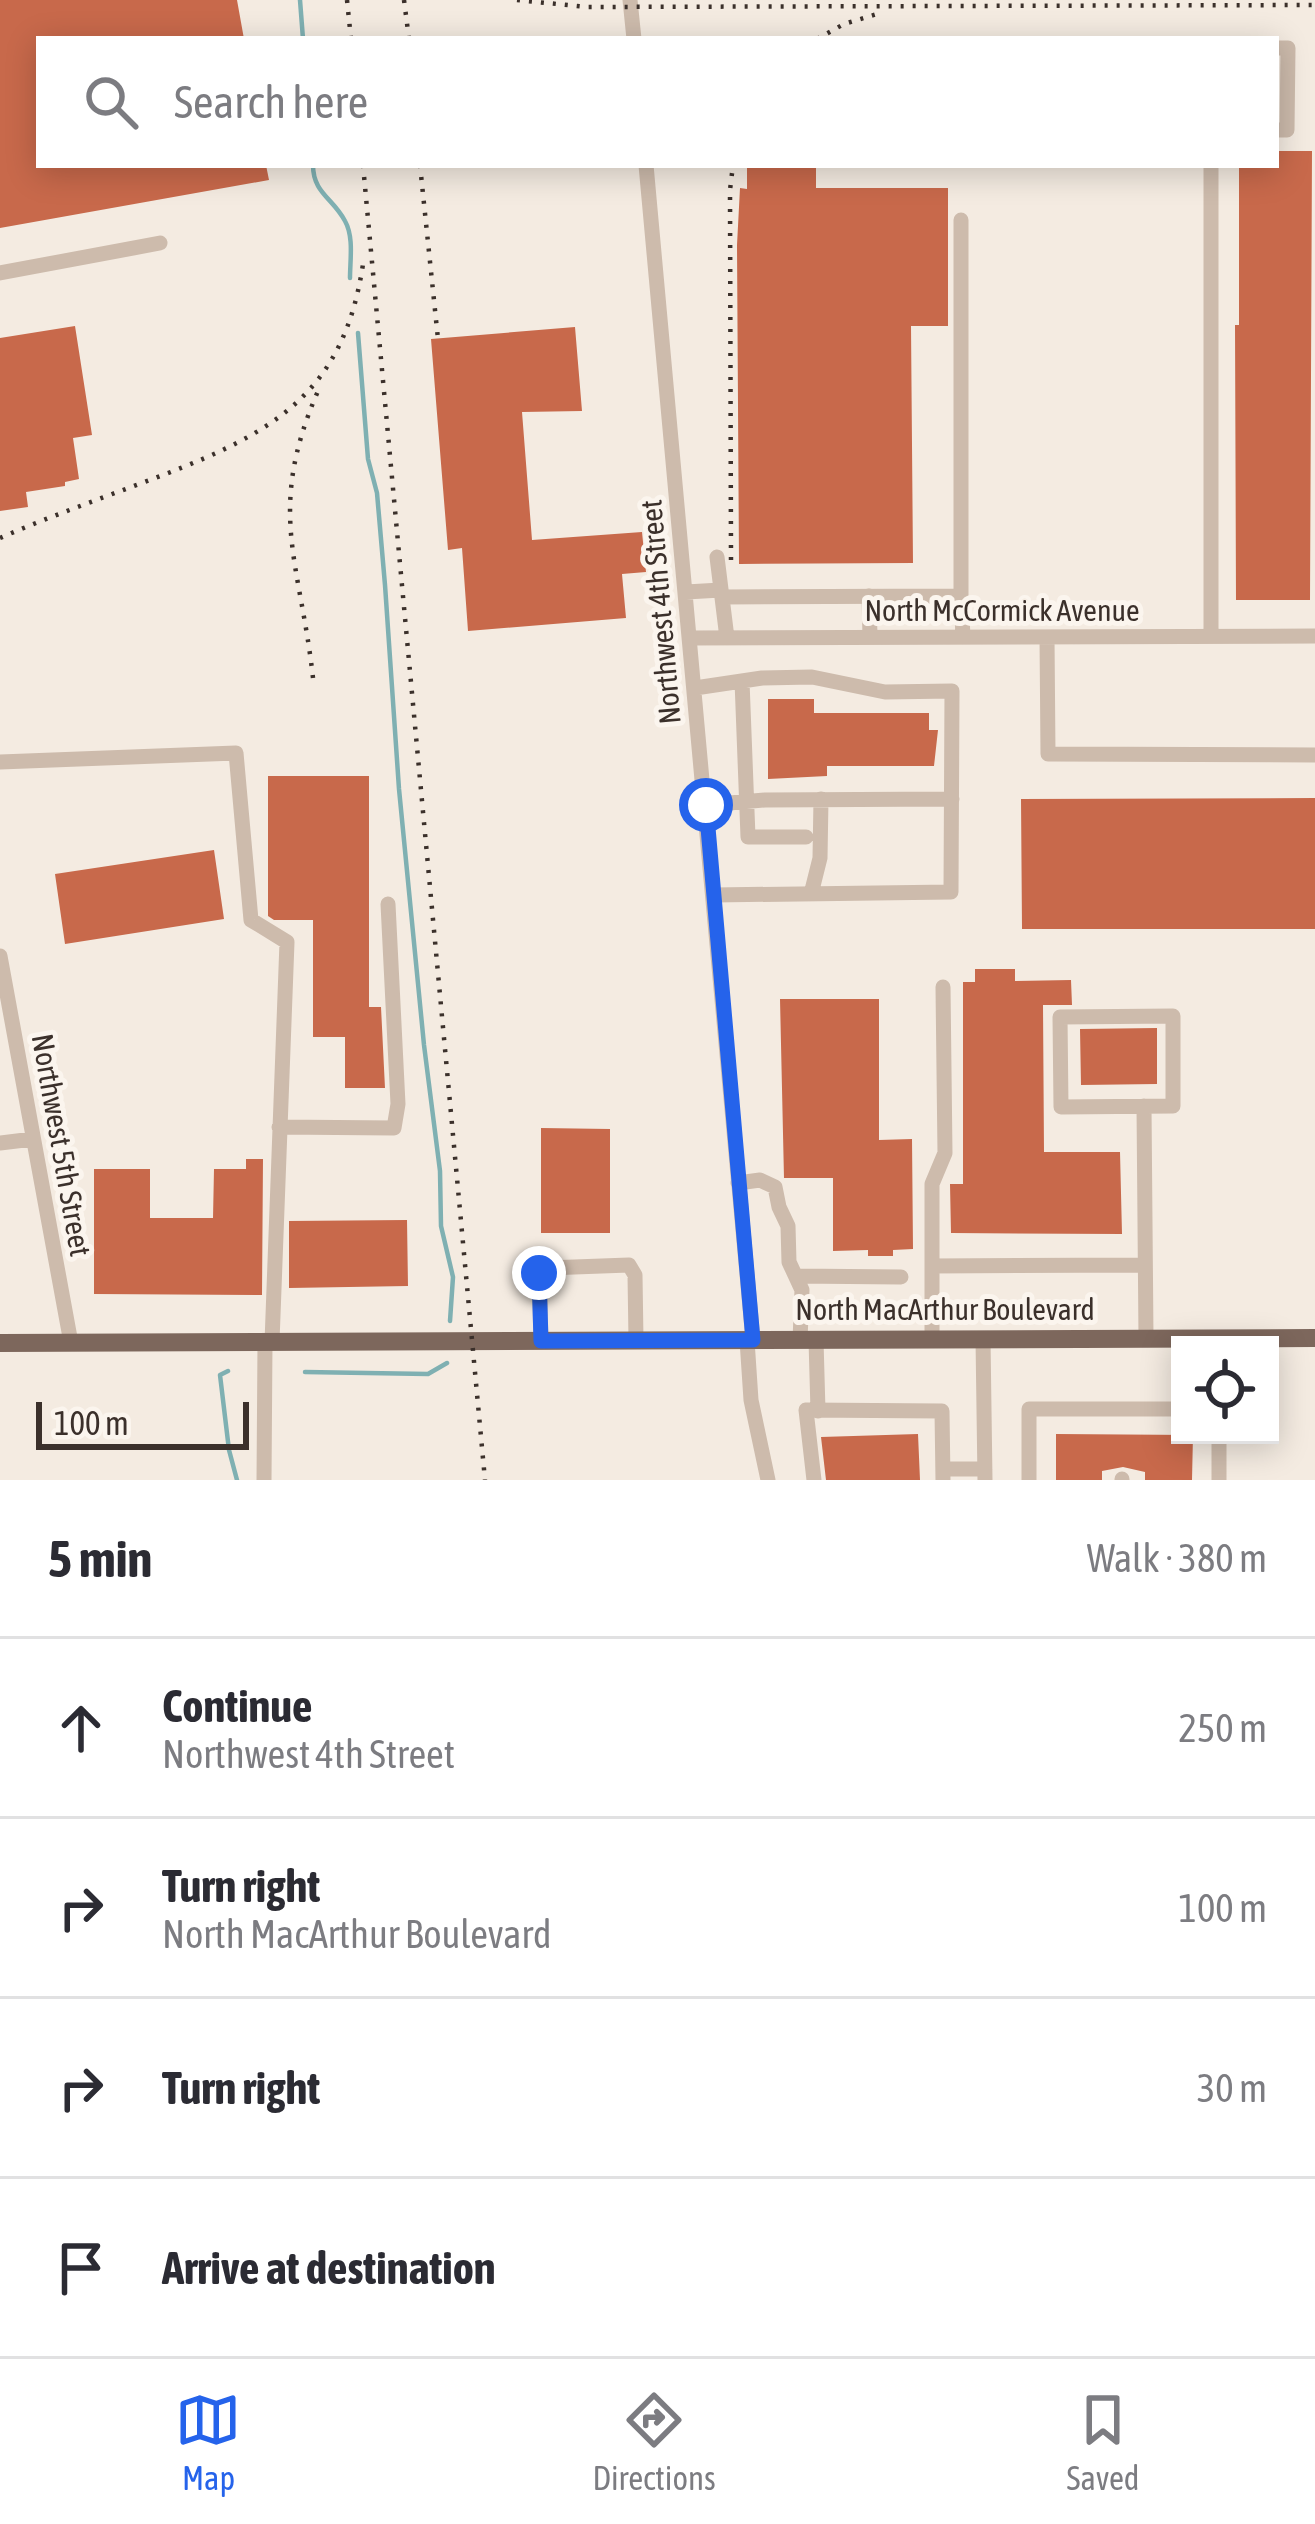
<!DOCTYPE html>
<meta charset="utf-8">
<style>
:root{--surface:#fff;--page:#f7f7f7;--text:#2b2b33;--muted:#7c7c81;--line:#e1e1e2;--accent:#2563eb}
body{margin:0;font-family:"Asap Condensed",sans-serif;background:var(--page);color:var(--text)}
.controls{position:absolute;right:36px;bottom:36px;display:grid;overflow:hidden;border-radius:0px;box-shadow:0 6px 30px #0003}
.controls button{width:108px;height:108px;display:grid;place-items:center;padding:0;border:0;border-bottom:3px solid var(--line);background:var(--surface);color:var(--text);font:60px sans-serif}
.scale{position:absolute;left:36px;bottom:30px;width:213px;box-sizing:border-box;padding-left:12px;border:6px solid #3b302b;border-top:0;font-size:33px;line-height:42px;white-space:nowrap;color:#3b302b;-webkit-text-stroke:9px #fbf5ee;paint-order:stroke}
.stop{position:absolute;width:36px;height:36px;margin:-27px;border:9px solid #2563eb;border-radius:50%;background:#fff}
.stop.end{background:#2563eb;border-color:#fff;box-shadow:0 3px 12px #0008}
.list{margin:0;padding:0;list-style:none}
h2{display:flex;justify-content:space-between;align-items:center;height:156px;margin:0;padding:0 48px;font-size:51px}
h2 small{font-size:39px;font-weight:400;color:var(--muted)}
.list li{display:grid;grid-template-columns:78px 1fr auto;gap:36px;align-items:center;box-sizing:border-box;height:180px;padding:0 48px;border-top:3px solid var(--line)}
.list b{display:block;font-size:45px;white-space:nowrap}
.list p{margin:0;font-size:39px;white-space:nowrap;color:var(--muted)}
.list em{font-size:39px;font-style:normal;color:var(--muted)}
.icon{flex:none;width:66px;height:66px;fill:none;stroke:currentColor;stroke-width:2;stroke-linecap:round;stroke-linejoin:round}
.map{position:relative;flex:none;width:1315px;height:1480px;overflow:hidden}
.search{position:absolute;background:var(--surface);box-shadow:0 6px 30px #0003;left:36px;right:36px;top:36px;height:132px;display:flex;align-items:center;gap:30px;box-sizing:border-box;padding:0 42px;border-radius:0px;color:var(--muted);font-size:45px}
.sheet{height:876px;background:var(--surface)}
nav{display:flex;justify-content:space-around;align-items:center;box-sizing:border-box;height:168px;border-top:3px solid var(--line);background:var(--surface);font-size:33px;color:var(--muted)}
nav a{display:grid;justify-items:center;gap:6px}
nav .on{color:var(--accent)}
.map>svg:first-child{display:block}
</style>
<div class="map">
<svg width="1315" height="1480" viewBox="0 0 1315 1480">
<rect width="100%" height="100%" fill="#f4ebe1"/>
<g fill="none" stroke-linecap="round" stroke-linejoin="round">
<path stroke="#7fb0b2" stroke-width="4.5" d="M300,0L303,39
M313,165C313,193 333,198 345,221C354,237 350,260 350,278
M358,333L368,459L377,493L385,585L399,789L424,1045L440,1171L441,1226L453,1277L450,1321
M228,1371L220,1375L229,1450L237,1480
M305,1372L428,1374L447,1363"/>
</g>
<path fill="#c8694b" d="M0,0H237L244,39H39V165H266L269,180L0,228Z
M1276,151H1312L1310,600H1236L1235,325H1239V165H1276Z
M747,165H816V188H948V326H911L913,563L739,564L737,245L740,188L747,189Z
M75,326L92,435L73,438L79,479L65,482V486L26,492L28,507L0,511V338Z
M575,327L582,411L522,412L532,540L642,532L646,572L622,574L626,618L468,631L462,548L448,550L431,339Z
M768,699H814V713H929V730H938L934,766H827V776L768,779Z
M268,776H369V1007H381L385,1088H345V1037H313V920H274L268,916Z
M1315,798V929H1022L1021,799Z
M214,850L224,919L65,944L55,874Z
M975,969H1015V981L1071,980L1072,1005H1043L1044,1152H1120L1122,1234L951,1233L950,1184H963V982H975Z
M780,999H879V1140L912,1139L913,1249L893,1250V1256H868V1250L833,1251V1178H784Z
M1157,1028V1084L1081,1085L1080,1029Z
M541,1128L610,1129V1233H541Z
M246,1159H263L262,1295L94,1294V1169H150V1218H213L214,1169H246Z
M407,1220L408,1286L289,1288V1221Z
M918,1434L920,1480H826L821,1437Z
M1056,1434L1193,1435L1192,1480H1145V1472L1123,1467L1102,1471V1480H1056Z"/>
<g fill="none" stroke-linecap="round" stroke-linejoin="round">
<path stroke="#cdbbac" stroke-width="15" d="M630,0L634,39
M1276,48H1288L1287,130H1276
M646,165L753,1340
M1211,165V636
M0,273L160,243
M717,557L727,638
M686,592L721,590
M869,596L870,637
M961,596V220
M722,597L961,596L963,637
M1047,637L1048,754L1315,755
M690,638L1315,636
M742,681L748,837H806
M695,688L762,678L812,677L885,692L952,691L951,892L714,895
M0,762L236,753L251,920L287,942L272,1342
M706,805L765,800L952,799
M811,894L820,858L821,799
M0,956L71,1343
M1173,1016V1106L1061,1107L1060,1017Z
M1144,1106L1146,1338
M279,1127L394,1128L398,1104L388,904
M0,1143L33,1139
M738,1183L760,1180L775,1187L779,1207L788,1226L789,1262L802,1290L800,1340
M932,1266L1145,1265
M796,1276L901,1277
M932,1339V1184L945,1153L943,987
M983,1339L985,1480
M747,1340L751,1400L768,1480
M816,1340L818,1411
M541,1341L539,1273L547,1268L629,1265L635,1275L636,1340
M943,1469H985
M1122,1479V1480
M264,1480L265,1342
M814,1480L806,1410L942,1411L943,1480
M1029,1480V1409H1180
M1219,1480V1435"/>
<path stroke="#7d675c" stroke-width="18" d="M0,1343L1315,1338"/>
<path stroke="#3b302b" stroke-width="4.5" stroke-dasharray="3 9" stroke-linecap="butt" d="M347,0L351,39
M404,0L409,39
M517,0L587,7L1315,5
M817,39L844,24L877,14
M363,165L485,1480
M420,165L438,339
M0,538C53,515 108,496 163,475C275,432 344,392 363,264
M731,560L730,190L733,165
M313,678C300,560 266,511 318,391"/>
</g>
<g fill="none" stroke-linecap="round" stroke-linejoin="round">
<path stroke="#2563eb" stroke-width="15" d="M539,1273L541,1341L753,1340L706,805"/>
</g>
<g text-anchor="middle" dominant-baseline="central" stroke-width="10" stroke-linejoin="round" paint-order="stroke">
<g font-size="30" fill="#3b302b" stroke="#fbf5ee">
<text x="1002" y="610">North McCormick Avenue</text>
<text transform="translate(660 612) rotate(-95)">Northwest 4th Street</text>
<text transform="translate(62 1145) rotate(80)">Northwest 5th Street</text>
<text x="945" y="1309">North MacArthur Boulevard</text>
</g>
</g>
</svg>
<div class="controls">
<button><svg class="icon" aria-label="locate" viewBox="0 0 24 24"><circle cx="12" cy="12" r="6"/><path d="M12 2v4M12 18v4M2 12h4M18 12h4"/></svg></button>
</div>
<div class="scale">100 m</div>
<div class="stop" style="left:706px;top:805px"></div>
<div class="stop end" style="left:539px;top:1273px"></div>
<div class="search"><svg class="icon" aria-label="search" viewBox="0 0 24 24"><circle cx="10" cy="10" r="6"/><path d="M15 15l6 6"/></svg>Search here</div>
</div>
<section class="sheet">
<h2>5 min<small>Walk · 380 m</small></h2>
<ul class="list">
<li><svg class="icon" aria-label="ahead" viewBox="0 0 24 24"><path d="M12 20V5M6 11l6-6 6 6"/></svg><div><b>Continue</b><p>Northwest 4th Street</p></div><em>250 m</em></li>
<li><svg class="icon" aria-label="right" viewBox="0 0 24 24"><path d="M7 20v-9h11M14 6l5 5-5 5"/></svg><div><b>Turn right</b><p>North MacArthur Boulevard</p></div><em>100 m</em></li>
<li><svg class="icon" aria-label="right" viewBox="0 0 24 24"><path d="M7 20v-9h11M14 6l5 5-5 5"/></svg><div><b>Turn right</b></div><em>30 m</em></li>
<li><svg class="icon" aria-label="arrive" viewBox="0 0 24 24"><path d="M6 21V4h12l-3 4 3 4H6"/></svg><div><b>Arrive at destination</b></div></li>
</ul>
</section>
<nav>
<a class="on"><svg class="icon" aria-label="map" viewBox="0 0 24 24"><path d="M3 6l6-2 6 2 6-2v14l-6 2-6-2-6 2zM9 4v14M15 6v14"/></svg>Map</a>
<a><svg class="icon" aria-label="directions" viewBox="0 0 24 24"><path d="M12 3l9 9-9 9-9-9zM9 14v-3h6M13 9l2 2-2 2"/></svg>Directions</a>
<a><svg class="icon" aria-label="saved" viewBox="0 0 24 24"><path d="M7 4h10v16l-5-4-5 4z"/></svg>Saved</a>
</nav>
